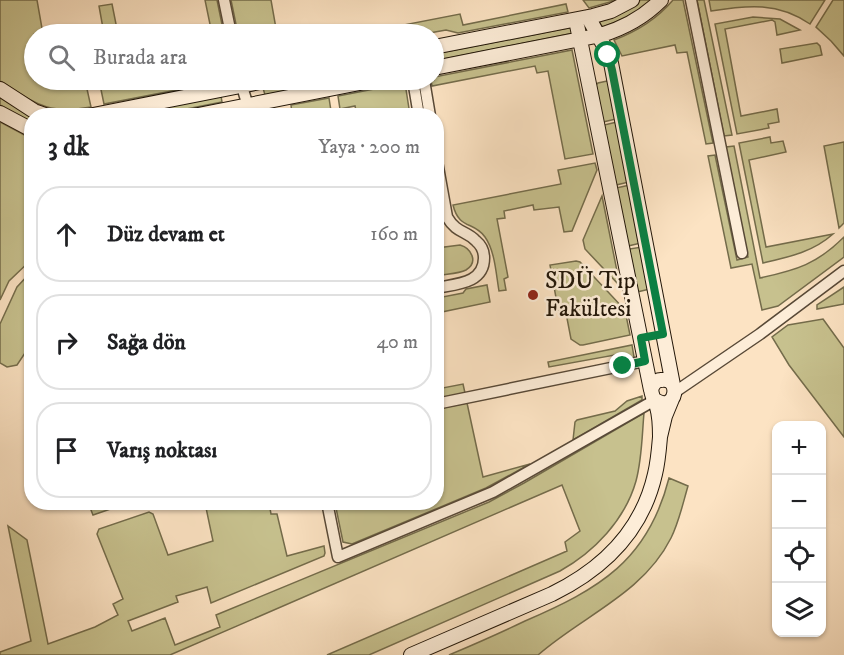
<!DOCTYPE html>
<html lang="tr">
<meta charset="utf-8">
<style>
:root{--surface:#fff;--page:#f2f2f2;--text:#202124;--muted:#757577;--line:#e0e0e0}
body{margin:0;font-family:"IM FELL DW Pica",serif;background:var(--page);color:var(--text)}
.controls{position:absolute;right:18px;bottom:18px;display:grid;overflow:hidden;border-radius:12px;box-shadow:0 2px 4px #0004}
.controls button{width:54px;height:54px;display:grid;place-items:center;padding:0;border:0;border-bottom:2px solid var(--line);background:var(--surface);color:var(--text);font:30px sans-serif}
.stop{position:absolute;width:18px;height:18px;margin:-14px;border:4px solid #0b8043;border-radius:50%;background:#fff}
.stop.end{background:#0b8043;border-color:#fff;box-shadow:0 2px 6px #0008}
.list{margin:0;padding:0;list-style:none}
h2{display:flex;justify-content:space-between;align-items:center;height:78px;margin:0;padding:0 24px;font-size:26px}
h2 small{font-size:20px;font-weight:400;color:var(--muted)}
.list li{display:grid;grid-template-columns:39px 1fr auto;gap:18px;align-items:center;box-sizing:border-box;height:96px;margin:0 12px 12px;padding:0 12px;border:2px solid var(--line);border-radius:24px}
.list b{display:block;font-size:22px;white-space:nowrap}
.list em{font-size:20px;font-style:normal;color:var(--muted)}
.icon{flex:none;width:33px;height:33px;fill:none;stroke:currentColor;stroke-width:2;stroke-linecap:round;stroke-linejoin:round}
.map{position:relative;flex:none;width:844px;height:655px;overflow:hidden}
.search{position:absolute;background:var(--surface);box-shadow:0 2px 4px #0004;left:24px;top:24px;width:420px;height:66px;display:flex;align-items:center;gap:15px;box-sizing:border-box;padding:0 21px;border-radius:33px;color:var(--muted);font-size:22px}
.panel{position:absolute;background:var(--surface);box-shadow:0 2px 4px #0004;left:24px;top:108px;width:420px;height:402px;border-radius:24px}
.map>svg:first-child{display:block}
</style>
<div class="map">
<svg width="844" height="655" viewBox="0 0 844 655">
<rect width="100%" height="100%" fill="#fce3c3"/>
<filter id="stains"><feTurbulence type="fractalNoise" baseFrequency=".00333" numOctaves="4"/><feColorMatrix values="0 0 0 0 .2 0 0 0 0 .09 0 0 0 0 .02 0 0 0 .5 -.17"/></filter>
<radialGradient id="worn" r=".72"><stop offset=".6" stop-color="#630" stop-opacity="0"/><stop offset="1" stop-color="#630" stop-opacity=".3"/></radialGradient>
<path fill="#c7c18e" stroke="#746c4b" stroke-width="1.5" d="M0,0H37L43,34H34V80H85L91,107C47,115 35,103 0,81Z
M205,0H217L224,34H212Z
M231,0H271L277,34H238Z
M583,0H617L589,8Z
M641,0H654L628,17L603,27L601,25L599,21Z
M673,0H683L713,143L706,144L687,52L677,53L675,45L622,56L614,40C638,31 657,19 673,0Z
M697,0H704L732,135L724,136Z
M709,0H825L810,24C778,2 748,5 711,11Z
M833,0H844V56L831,41L816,27Z
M112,4L118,34H104L99,6Z
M566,4L568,12L458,33L446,30L424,34H389L388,28L460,14L463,25Z
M753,17L780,19L800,30L777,35L775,22L772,20L725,29L741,116L777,109L779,122L768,124L769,128L737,134L715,24Z
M573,27L574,33L434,61V54Z
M817,43L820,46L822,55L782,63L780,49Z
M572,50L593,154L565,159L548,71L537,73L535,66L432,86L431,80H434V77Z
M99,80H219L218,82L104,104Z
M306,80H341L265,95L263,88Z
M607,81L609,82L616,119L603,122L596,85L598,83Z
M405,83L410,115H357L355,106L340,109L338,96Z
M221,96L222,102L156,115L122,116Z
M0,97L31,116V124L0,105Z
M329,98L331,111L320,113V115H313L311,109L292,113L291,105Z
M0,122L32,139L31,260L9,281L0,300Z
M617,122L629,182L616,185L604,125Z
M770,137L771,143L783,141L786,152L749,160L766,247L833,234C813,252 789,257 763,263L739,143Z
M844,142V223L839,228L824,146Z
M734,146L760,278C797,270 817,264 844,237V257L778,306L762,310L752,264L731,268L708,156L715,155L737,260L748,257L726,147Z
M595,163L597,170L572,231L564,232L559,207L534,210L533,205L504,211L505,218L497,219L508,277L504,279L506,290L499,291C496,274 495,251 485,237C474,221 459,230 453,205L561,184L558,170Z
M630,185L641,243L628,246L616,188Z
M602,196L620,286L585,249L583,240Z
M460,245C471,248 479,262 466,270C458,274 445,274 437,276V248Z
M642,247L650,289L637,292L629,249Z
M576,261L580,262L625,310L630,335L583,345H580L571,339L566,313L559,314L550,265Z
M31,272V311L25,321L31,326V344L17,365L7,367L0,363V324L17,287Z
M487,285L490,302L437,313V298L463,293L466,289Z
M844,287V304L817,309V305Z
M823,319L844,348V437L789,365L772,337L788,325Z
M632,345L635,363L623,366L620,354L549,367L548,362Z
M463,384L465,393L437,399V389Z
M642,396V400L573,440L575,422L577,420L615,411L627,401Z
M467,403L483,477L530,464L486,488L352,544L343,542L335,503L436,502L437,409Z
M644,413C642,435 642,459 636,481C625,520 594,552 560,571L369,655H327L567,551L565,542L580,531L562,485L170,655H0V652L31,641L8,526L27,540L48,644L95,627L118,615L113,604L123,599L97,534L99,529L149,512L153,514L168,555L213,541L205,503H269L271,514H277L287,556L324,546L325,553L324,556L211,603L207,587L176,596L178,602L128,621L132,631L165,618L175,645L220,627L216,615L489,502L524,483Z
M669,478L688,486C683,503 679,522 671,538C643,594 582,616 538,655H449C475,644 500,633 525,621C599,589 648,561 669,478Z
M91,503V502L128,503L93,515L89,505Z"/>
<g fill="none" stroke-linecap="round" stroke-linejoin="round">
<defs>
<path id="street" d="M224,0L231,34
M691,0L742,253
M240,80L251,116
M413,80L419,116
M424,80L430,116
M436,156L447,217C457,234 466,230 476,241C481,245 484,251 484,258C484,284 455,284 436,288
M675,392L760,334L844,271
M436,404L645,361
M327,502L338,557L493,492L655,400"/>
<path id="secondary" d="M588,17L603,44L611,63L673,385
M576,20L651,390
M434,47L593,16L611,11L632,0
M434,68L601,35C624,28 644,17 661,0
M0,89L34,111L48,116
M0,113L32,130
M88,116L270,80
M193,116L375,80
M655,400C677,414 682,376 661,380C658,380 655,382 653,385C651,388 651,391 652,394C653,399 656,403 657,407C660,417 660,427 660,437L665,416L672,399
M411,655L552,594C603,569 642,532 655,474C658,462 659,449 660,437"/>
</defs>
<use href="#street" stroke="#584937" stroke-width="13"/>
<use href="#secondary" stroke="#221608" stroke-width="16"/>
<use href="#street" stroke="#fdedd8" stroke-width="10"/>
<use href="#secondary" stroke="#fdedd8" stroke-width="14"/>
</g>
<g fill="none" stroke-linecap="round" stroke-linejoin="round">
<path stroke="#0b8043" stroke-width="8" d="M608,55L612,70L663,334L641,338L645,361L623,366"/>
</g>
<circle fill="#8f2418" stroke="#fdedd8" stroke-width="2" cx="533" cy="295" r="6"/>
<g text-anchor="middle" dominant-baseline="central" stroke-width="5" stroke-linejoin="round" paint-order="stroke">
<g font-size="24" fill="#221608" stroke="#fdedd8" text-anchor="start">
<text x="545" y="281">SDÜ Tıp<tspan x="545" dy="28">Fakültesi</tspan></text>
</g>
</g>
<rect width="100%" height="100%" filter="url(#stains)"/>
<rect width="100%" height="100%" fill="url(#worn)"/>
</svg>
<div class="controls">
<button>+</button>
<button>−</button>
<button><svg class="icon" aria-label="locate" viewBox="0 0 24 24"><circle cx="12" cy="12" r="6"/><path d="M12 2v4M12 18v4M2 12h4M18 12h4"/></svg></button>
<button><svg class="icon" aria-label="layers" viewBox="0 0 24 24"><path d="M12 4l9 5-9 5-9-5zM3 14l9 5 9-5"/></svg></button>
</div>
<div class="stop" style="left:608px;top:55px"></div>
<div class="stop end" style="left:623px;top:366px"></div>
<div class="search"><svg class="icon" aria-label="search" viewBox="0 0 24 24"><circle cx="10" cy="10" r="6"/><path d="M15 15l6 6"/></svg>Burada ara</div>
<section class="panel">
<h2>3 dk<small>Yaya · 200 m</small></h2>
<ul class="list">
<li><svg class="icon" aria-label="ahead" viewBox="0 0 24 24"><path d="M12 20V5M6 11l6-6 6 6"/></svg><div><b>Düz devam et</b></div><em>160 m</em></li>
<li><svg class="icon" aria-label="right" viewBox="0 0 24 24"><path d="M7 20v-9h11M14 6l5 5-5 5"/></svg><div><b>Sağa dön</b></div><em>40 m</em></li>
<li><svg class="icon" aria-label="arrive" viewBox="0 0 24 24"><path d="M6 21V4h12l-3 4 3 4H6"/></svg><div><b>Varış noktası</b></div></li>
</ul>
</section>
</div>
